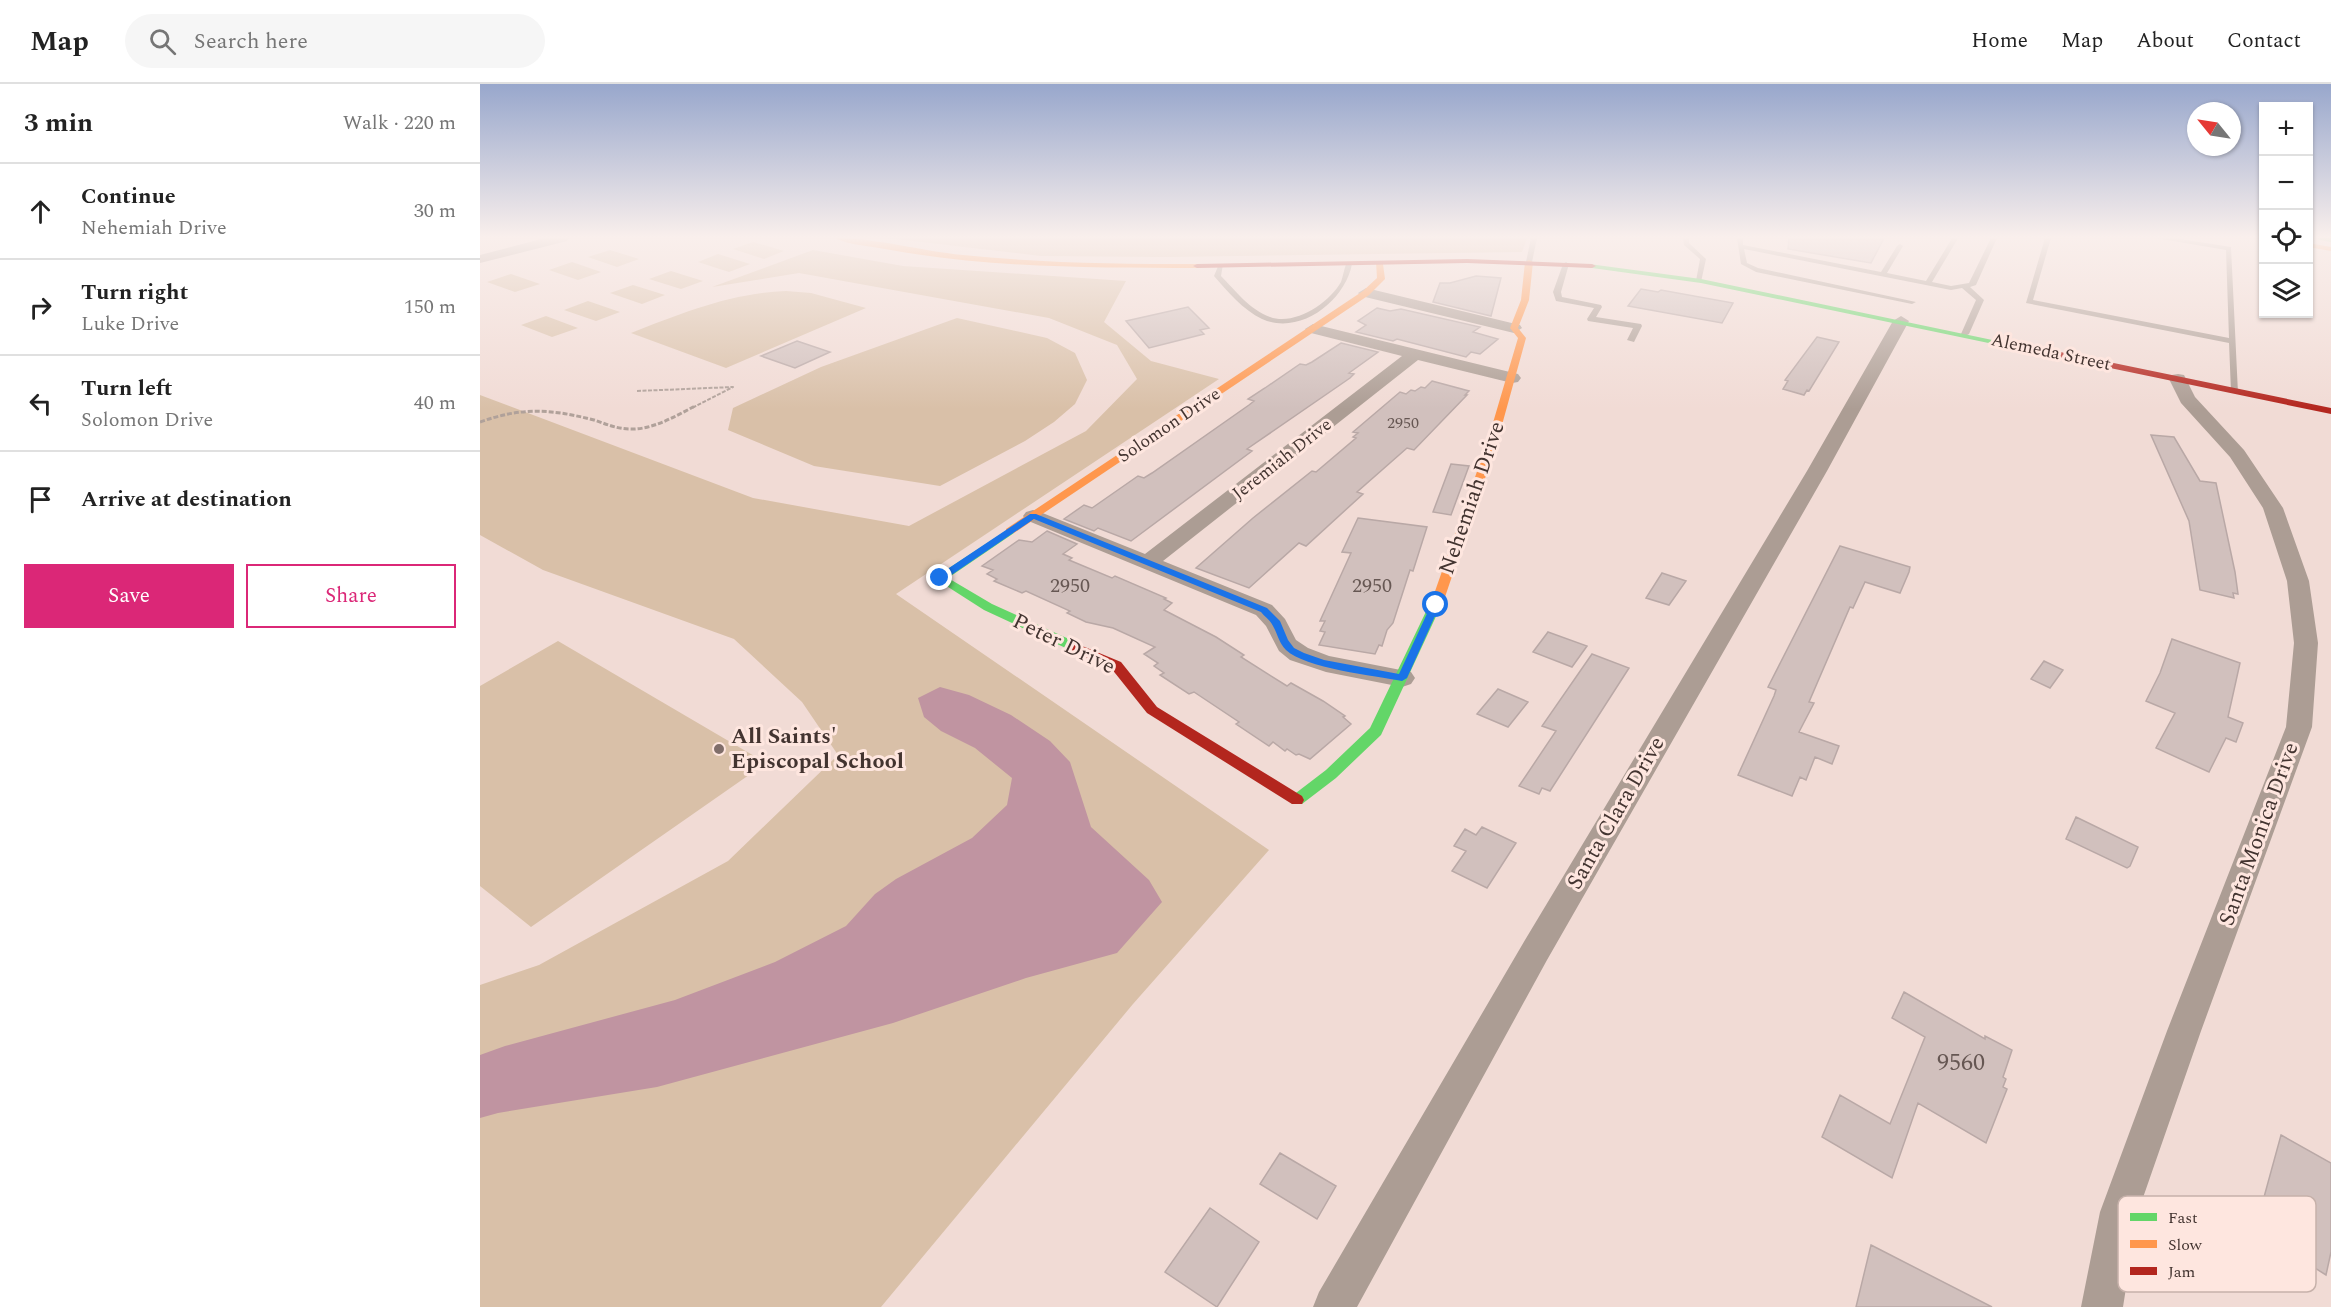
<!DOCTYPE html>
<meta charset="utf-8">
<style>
:root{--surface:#fff;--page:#f6f6f6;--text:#222;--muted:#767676;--line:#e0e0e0;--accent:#db2777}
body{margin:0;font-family:Spectral,serif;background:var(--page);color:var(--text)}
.controls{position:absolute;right:18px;top:18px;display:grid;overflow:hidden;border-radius:0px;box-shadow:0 2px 4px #0004}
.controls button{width:54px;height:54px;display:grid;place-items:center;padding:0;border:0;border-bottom:2px solid var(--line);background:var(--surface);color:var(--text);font:30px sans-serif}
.compass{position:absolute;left:1707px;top:18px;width:54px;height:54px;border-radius:50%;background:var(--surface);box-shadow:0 2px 4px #0004;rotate:300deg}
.stop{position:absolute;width:18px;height:18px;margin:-14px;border:4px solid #1a73e8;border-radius:50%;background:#fff}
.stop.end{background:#1a73e8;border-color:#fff;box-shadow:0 2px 6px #0008}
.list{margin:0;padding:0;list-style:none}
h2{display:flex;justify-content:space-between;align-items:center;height:78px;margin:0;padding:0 24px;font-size:26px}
h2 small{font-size:20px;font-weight:400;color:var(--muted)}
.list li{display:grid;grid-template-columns:39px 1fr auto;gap:18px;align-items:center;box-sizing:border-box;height:96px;padding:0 24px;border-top:2px solid var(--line)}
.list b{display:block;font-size:22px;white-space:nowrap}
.list p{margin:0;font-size:20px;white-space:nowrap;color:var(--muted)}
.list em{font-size:20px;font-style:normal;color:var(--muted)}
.actions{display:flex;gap:12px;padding:18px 24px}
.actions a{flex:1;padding:14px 0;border:2px solid var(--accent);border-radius:0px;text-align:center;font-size:21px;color:var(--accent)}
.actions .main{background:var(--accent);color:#fff}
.icon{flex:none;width:33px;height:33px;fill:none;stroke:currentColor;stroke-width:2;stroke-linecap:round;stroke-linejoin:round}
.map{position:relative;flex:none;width:1851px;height:1223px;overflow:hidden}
header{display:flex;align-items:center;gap:36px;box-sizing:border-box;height:84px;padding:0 30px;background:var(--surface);border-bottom:2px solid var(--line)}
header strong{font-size:28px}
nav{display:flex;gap:33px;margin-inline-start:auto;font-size:21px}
.search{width:420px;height:54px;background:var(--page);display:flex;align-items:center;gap:15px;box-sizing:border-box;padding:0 21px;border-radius:33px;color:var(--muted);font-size:22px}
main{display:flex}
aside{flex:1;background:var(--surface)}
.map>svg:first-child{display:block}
</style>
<header>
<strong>Map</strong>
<div class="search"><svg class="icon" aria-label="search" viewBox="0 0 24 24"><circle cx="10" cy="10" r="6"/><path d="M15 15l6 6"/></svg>Search here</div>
<nav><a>Home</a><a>Map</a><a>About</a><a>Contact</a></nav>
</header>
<main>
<aside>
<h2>3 min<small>Walk · 220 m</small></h2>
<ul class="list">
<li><svg class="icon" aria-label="ahead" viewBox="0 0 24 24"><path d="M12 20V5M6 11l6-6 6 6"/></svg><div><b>Continue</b><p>Nehemiah Drive</p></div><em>30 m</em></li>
<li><svg class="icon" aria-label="right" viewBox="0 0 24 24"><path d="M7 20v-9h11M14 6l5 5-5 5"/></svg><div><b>Turn right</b><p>Luke Drive</p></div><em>150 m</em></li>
<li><svg class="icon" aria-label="left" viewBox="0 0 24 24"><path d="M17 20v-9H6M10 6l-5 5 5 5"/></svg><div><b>Turn left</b><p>Solomon Drive</p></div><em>40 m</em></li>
<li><svg class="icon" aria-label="arrive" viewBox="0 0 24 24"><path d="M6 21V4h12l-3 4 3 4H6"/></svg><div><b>Arrive at destination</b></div></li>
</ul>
<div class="actions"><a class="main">Save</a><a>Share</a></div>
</aside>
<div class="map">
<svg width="1851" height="1223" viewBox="0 0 1851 1223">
<rect width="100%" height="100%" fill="#f1dbd5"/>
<path fill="#d9c0a8" d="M407,154H1047L1042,168L686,173L561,172Z
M273,158L304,167L284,175L253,165Z
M130,166L159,175L137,183L108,173Z
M333,166L423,182L646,197L624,238L671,277L739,295L416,510L789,766L653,920L401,1223H0V901L59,881L248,777L358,671L322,618L254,555L63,486L0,451V311L273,414L429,442L606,347L657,295L637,261L569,234L319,189L232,203Z
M238,170L270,180L249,188L218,178Z
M92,178L121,188L98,196L69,186Z
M191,187L223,197L201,205L169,195Z
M31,190L60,200L35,208L7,198Z
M153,201L185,211L162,220L130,209Z
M306,207L331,209L386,224L246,284L151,249C202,229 251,209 306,207Z
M108,217L140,228L116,237L84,226Z
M66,232L98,244L72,253L41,241Z
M477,234L567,254L595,269L607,296L595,320L574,338L545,357L460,402L334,382L248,346L253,324L341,283Z
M78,557L286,679L51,843L0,802V602Z"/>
<path fill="#c094a1" d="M460,603L489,611L531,631L570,657L590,678L611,743L669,796L682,818L637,869L546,894L413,939L177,1003L18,1029L0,1034V971L25,962L195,916L295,878L366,842L395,810L416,795L492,754L527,721L532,694L495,664L461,647L444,633L438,614Z"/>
<path fill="#d1c0bd" stroke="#b9a8a6" stroke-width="1.5" d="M1309,154H1404L1391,179L1308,165Z
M996,192L1021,194L1011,232L953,218L960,199H970Z
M1161,205L1178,208L1181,206L1253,219L1242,239L1148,222Z
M708,223L729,244L720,246L724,250L669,264L646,237Z
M897,224L910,227L921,225L1000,243L993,248L1018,255L1000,270L991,268L986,273L917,255L913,257L876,248L886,241L878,237Z
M1337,253L1359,258L1329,307L1327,306L1324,311L1303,305L1308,297L1305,296Z
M317,257L350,268L315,284L281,272Z
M861,259L898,268L869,289L874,290L870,294L767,365L772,367L651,457L618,444L614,447L584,435L604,421L612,424L658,392L664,394L672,389L769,321L774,317L768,315L785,304L820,280L826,281L832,278Z
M952,297L989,307L985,311H987L934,366L927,364L877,408L883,410L826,462L819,459L769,504L716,484L773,434L832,387L836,388L876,354L873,353L878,349L873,348L920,308L926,310L931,306L935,307L941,303L945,304Z
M1671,351L1694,353L1720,397L1736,399L1755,488L1758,510L1753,509L1754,514L1720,506L1709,437Z
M971,380L989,382L971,431L953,428Z
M878,434L947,443L933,487L930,486L913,539L907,546L902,562L899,561L895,570L839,561L845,548L840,547L845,537H840L871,469L862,468Z
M567,447L597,460L583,470L592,474L589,476L632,494L635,492L686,514L684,515L692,519L684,526L736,553L764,571L761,573L807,602L811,599L843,617L865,632L863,633L871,640L830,675L819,670L816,671L807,665L805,667L793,658L789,662L756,640L759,638L714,608L709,610L680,591L684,589L674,582L678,579L664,570L675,563L633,544L606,538L587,529L590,527L546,507L542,509L514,497L517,495L507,490L513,486L502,482L539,456L552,458Z
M1360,462L1430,483L1429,488L1420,509L1385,498L1373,524L1370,523L1329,618L1334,619L1319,648L1359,662L1352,680L1335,673L1326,696L1320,693L1312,712L1258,691L1294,612L1296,606L1288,603Z
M1182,489L1206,497L1189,521L1166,514Z
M1068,548L1107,562L1092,583L1053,568Z
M1692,555L1760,579L1748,633L1763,639L1756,658L1746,654L1729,688L1676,664L1695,629L1666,617L1680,589Z
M1112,570L1149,584L1070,707L1062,704L1059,710L1039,702L1076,647L1062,642Z
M1564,577L1583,586L1570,604L1551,595Z
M1018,605L1048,618L1028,643L997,630Z
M1596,733L1658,763L1650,782L1647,784L1586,755Z
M1002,743L1036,759L1007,804L972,787L986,767L974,762L985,745L996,751Z
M1424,908L1505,955V952L1532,966L1523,993L1526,995L1523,1003L1527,1005L1506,1059L1438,1019L1412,1094L1342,1053L1360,1011L1410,1040L1445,953L1412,934Z
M1801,1051L1851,1079V1168L1846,1191L1775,1146Z
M800,1069L856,1102L837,1135L780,1100Z
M730,1124L779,1158L737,1223L685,1188Z
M1391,1161L1512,1223H1376Z"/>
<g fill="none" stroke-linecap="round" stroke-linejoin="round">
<path stroke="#b0a19a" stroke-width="2" stroke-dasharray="4 1.5" stroke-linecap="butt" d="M157,307L253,303L212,324"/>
<path stroke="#b0a19a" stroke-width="3" stroke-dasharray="5 2" stroke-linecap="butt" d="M0,338C42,323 71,325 114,336C126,340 137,345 150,345C172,346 196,332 215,322"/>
<path fill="#ac9d94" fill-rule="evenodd" d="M1051,154H1057L1052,178L1049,180L1046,178Z
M1203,154H1209V159L1226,175L1221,198L1216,197L1220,175L1204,161Z
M1257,154H1263V161L1401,188L1417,162L1420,160L1423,162L1407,189L1446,197L1471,156L1470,154H1476L1477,156L1452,198L1471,202L1489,199L1511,154H1517L1496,201L1490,203L1504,216L1489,250L1485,252L1481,250L1496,216L1482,204L1471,206L1264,165L1267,179L1278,184L1436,218L1432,220L1276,188L1261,180Z
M1565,154H1571L1553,216L1749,254L1746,166L1676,154H1693L1751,163L1758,309L1751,307L1749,259L1546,219Z
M869,178L872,180C865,217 820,252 782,235C763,226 747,207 734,192L739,180H743L741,192C755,206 770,226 790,233C815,242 849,219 861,198C863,192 864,186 866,180Z
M1086,178L1089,180L1081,208L1082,213L1121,221L1122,223L1116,233L1161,240L1162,242L1154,258L1147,256L1153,244L1108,237L1107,235L1114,224L1076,217L1073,208L1083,180Z"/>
<path fill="#ac9d94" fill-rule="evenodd" d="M65,154H89L87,157L0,179V171Z
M886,204L1040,241L1042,244L1034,249L881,212L878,209Z
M1421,232L1429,237L1347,387L1067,876L877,1223H833L839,1208L1045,856L1327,387L1413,237Z
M833,240L1038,290L1041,294L1038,298L1032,299L938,276L683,477L792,521L805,535L816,556L828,564L849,572L931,588L935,594L931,600L922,603L846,588L810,576L799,567L786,542L776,531L546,436L543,432L546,428L553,426L560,428L665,470L922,272L827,248L825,245Z
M1698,290L1704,291L1715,313L1764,366L1803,424L1829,497L1838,559L1832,643L1721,947L1658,1128L1643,1223H1601L1620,1128L1687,947L1806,643L1814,559L1807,497L1783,424L1750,373L1701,319L1689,295L1692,291Z"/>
<path fill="#63d668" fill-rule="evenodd" d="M1838,154H1851V158L1839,156Z
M1109,180L1221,195L1565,267L1561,270L1221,199L1112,184L1108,182Z
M530,444L534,445V449L468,494L512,520L600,560L601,563L600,566H590L504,526L454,494Z
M959,509L965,513L901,651L856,694L822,720H812L810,716L812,712L846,686L890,644L953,513Z"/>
<path fill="#ff974d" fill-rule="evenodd" d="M355,154C396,154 441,167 483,171C561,179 639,180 717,180L721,182L717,184C613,184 507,184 405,165C390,162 368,161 355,154Z
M1828,159L1851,163V167L1828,163Z
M1049,176L1053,178L1049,216L1038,244L1046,254L1017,359L965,513L959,517L955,516L953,513L1007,359L1038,254L1030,244L1041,216L1045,178Z
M896,178L903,180L905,195L889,211L534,449H526V445L883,207L897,194Z"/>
<path fill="#b3261e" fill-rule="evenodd" d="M987,175L1112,180L1116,182L1112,184L987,179L717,184L713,182L717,180Z
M1561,264L1851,324V330L1558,269V265Z
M595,559L641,578L677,623L822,712L824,716L822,720H812L667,629L631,584L590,566L589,563L590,560Z"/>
</g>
<linearGradient id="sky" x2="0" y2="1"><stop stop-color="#98a7cc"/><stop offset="0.47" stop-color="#f9efec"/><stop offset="1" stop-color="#f9efec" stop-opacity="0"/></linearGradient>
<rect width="1851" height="325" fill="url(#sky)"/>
<path fill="#1a73e8" d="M550,430H556L787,524L800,537L808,556L814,564L824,569L844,576L919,590L951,521L956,518L960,521L927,594L922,597C896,592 824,584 806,566C799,559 798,551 793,542C791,537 785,533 781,528L554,435L464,496H457V492Z"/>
<circle fill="#806e6a" stroke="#fee6df" stroke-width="2" cx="239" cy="665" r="6"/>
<g text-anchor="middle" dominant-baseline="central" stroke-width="6" stroke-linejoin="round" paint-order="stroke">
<g font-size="16" fill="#665753">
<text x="923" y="339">2950</text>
</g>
<g font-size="18" fill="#433430" stroke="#fee6df">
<text transform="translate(1571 268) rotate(12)">Alemeda Street</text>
<text transform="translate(689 341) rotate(-34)">Solomon Drive</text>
<text transform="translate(802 375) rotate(-38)">Jeremiah Drive</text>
</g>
<g font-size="20" fill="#665753">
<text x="590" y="502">2950</text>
<text x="892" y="502">2950</text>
</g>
<g font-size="22" fill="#433430" stroke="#fee6df">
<text transform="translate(992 414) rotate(-71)">Nehemiah Drive</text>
<text transform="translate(584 560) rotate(26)">Peter Drive</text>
<text transform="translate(1136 729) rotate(-60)">Santa Clara Drive</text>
<text transform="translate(1779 750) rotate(-70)">Santa Monica Drive</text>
</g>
<g font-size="22" font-weight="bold" fill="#433430" stroke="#fee6df" text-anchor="start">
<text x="251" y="652">All Saints'<tspan x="251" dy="25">Episcopal School</tspan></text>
</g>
<g font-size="24" fill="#665753">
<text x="1481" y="979">9560</text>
</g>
</g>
<rect x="1638" y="1112" width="198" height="96" rx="9" fill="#fee6df" stroke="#c6b1aa" stroke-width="1.5"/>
<rect x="1650" y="1129" width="27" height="8" fill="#63d668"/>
<rect x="1650" y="1156" width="27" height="8" fill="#ff974d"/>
<rect x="1650" y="1183" width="27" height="8" fill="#b3261e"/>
<g font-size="16" fill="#433430">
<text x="1688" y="1139">Fast</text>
<text x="1688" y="1166">Slow</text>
<text x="1688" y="1193">Jam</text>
</g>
</svg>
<div class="controls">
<button>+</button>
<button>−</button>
<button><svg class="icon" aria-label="locate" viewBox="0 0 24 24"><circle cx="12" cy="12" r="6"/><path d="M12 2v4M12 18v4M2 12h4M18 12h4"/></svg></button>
<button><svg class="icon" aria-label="layers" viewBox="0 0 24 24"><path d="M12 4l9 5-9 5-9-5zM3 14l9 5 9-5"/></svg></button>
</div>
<svg class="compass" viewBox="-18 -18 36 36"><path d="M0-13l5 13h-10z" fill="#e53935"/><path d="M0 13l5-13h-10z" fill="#767676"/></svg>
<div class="stop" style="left:956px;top:521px"></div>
<div class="stop end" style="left:460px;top:494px"></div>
</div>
</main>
